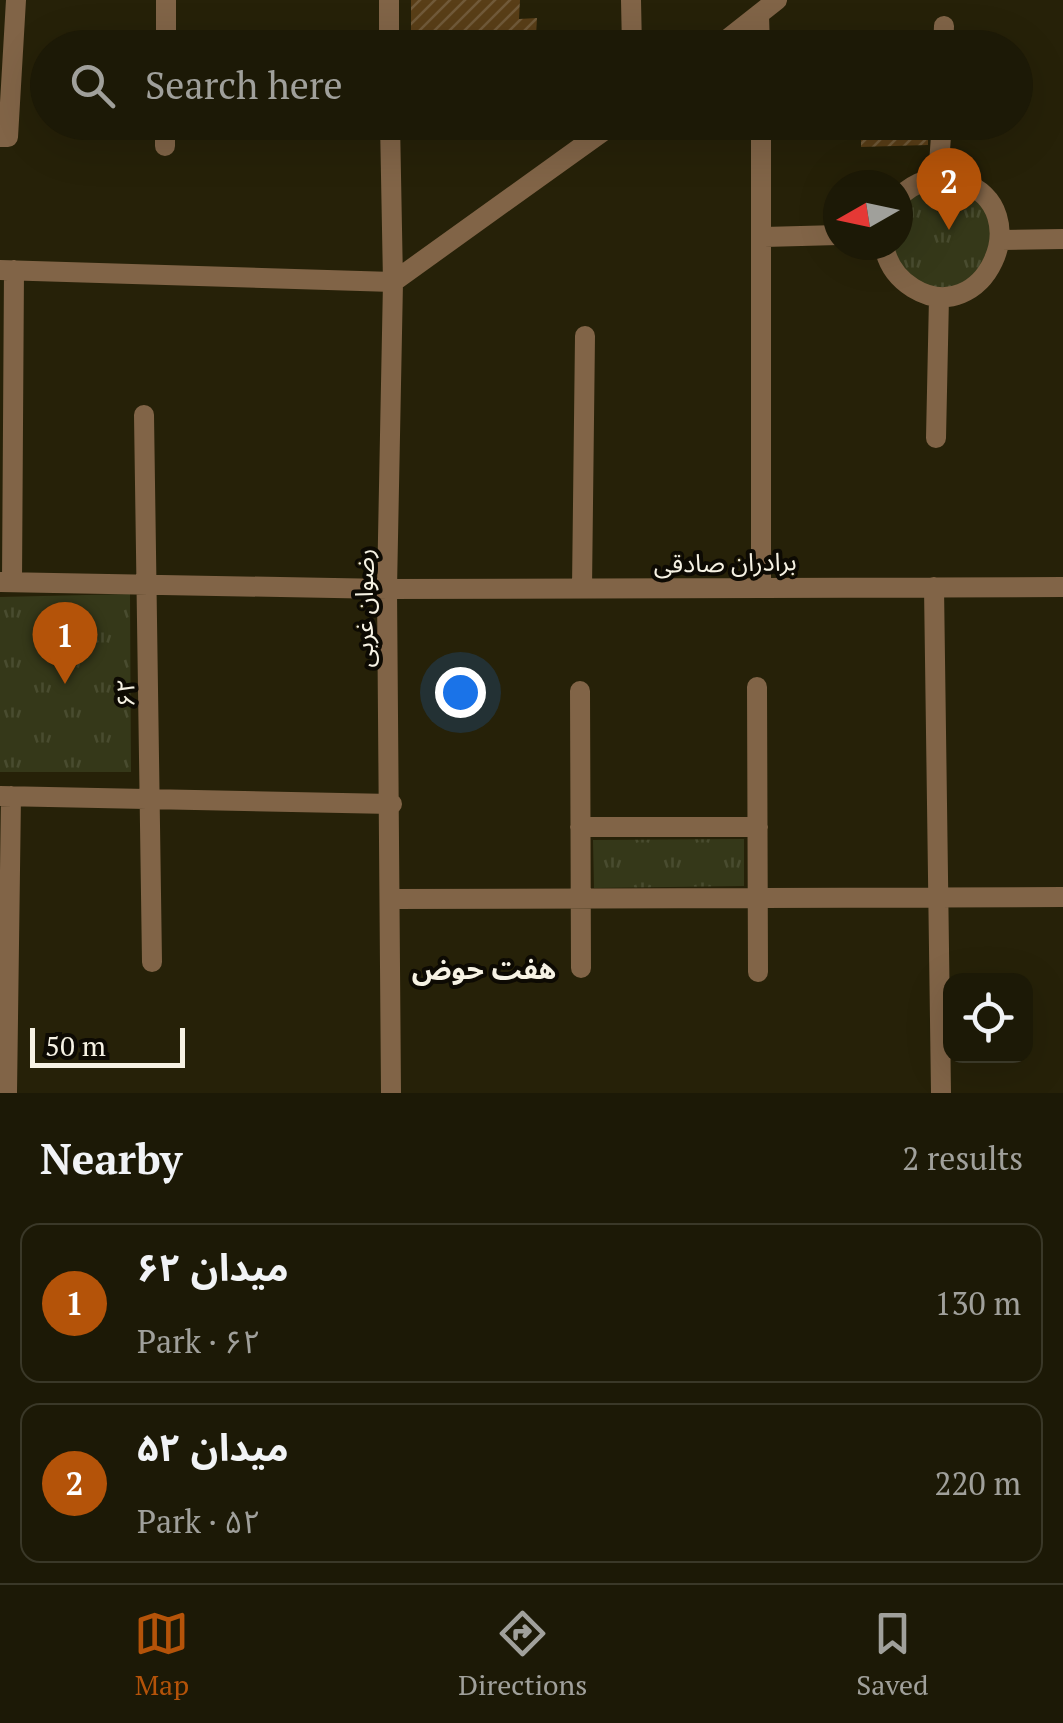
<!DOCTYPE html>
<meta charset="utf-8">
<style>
:root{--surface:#1c1906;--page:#252210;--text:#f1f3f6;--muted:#a0a09b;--line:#3a3828;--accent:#b45309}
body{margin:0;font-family:"PT Serif","Noto Sans Arabic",serif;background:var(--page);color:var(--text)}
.controls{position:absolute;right:30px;bottom:30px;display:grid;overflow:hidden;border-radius:20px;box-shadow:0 10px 40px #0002}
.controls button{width:90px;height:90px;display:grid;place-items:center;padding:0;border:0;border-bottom:2px solid var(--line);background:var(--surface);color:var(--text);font:50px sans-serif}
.compass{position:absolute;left:823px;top:170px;width:90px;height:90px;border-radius:50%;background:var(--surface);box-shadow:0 10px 40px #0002;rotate:261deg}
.scale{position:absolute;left:30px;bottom:25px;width:155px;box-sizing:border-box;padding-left:10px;border:5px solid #f6f2e4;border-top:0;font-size:28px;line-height:35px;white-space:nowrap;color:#f6f2e4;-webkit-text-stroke:8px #0d0a03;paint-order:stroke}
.you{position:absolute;left:460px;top:692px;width:35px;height:35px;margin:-25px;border:8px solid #fff;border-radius:50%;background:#1a73e8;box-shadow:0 0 0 15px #1a73e833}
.badge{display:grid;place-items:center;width:65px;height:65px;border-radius:50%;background:var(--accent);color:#fff;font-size:32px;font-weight:700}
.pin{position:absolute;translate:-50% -82px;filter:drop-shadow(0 2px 5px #0008)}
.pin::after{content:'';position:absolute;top:52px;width:35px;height:30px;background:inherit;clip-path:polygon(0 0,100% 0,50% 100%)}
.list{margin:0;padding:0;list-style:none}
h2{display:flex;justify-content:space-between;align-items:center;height:130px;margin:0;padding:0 40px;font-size:42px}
h2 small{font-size:32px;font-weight:400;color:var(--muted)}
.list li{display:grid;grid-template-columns:65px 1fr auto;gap:30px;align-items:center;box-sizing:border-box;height:160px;margin:0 20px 20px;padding:0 20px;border:2px solid var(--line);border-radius:20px}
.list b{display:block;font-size:38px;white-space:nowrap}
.list p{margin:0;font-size:32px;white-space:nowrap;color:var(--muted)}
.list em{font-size:32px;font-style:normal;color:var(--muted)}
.icon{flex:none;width:55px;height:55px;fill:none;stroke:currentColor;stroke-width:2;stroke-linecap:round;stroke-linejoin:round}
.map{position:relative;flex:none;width:1063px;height:1093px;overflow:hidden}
.search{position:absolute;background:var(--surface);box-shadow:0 10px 40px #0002;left:30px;right:30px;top:30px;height:110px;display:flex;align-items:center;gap:25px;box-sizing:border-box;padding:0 35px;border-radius:55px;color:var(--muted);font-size:38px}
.sheet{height:490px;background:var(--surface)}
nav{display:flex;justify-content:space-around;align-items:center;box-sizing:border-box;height:140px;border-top:2px solid var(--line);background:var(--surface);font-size:28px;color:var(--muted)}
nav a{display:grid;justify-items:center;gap:5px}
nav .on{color:var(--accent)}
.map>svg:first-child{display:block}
</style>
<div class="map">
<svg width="1063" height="1093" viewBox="0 0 1063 1093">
<defs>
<pattern id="grass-tufts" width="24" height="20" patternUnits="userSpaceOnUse" patternTransform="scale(2.5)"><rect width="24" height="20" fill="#353819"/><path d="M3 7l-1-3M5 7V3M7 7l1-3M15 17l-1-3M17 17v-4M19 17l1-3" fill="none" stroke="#494c2f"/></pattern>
<pattern id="building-hatch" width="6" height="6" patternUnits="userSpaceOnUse" patternTransform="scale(2.5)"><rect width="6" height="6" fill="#593e17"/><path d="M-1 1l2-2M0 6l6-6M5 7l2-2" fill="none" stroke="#715a39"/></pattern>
</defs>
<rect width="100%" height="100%" fill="#262108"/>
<path fill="url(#grass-tufts)" d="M954,178L1000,221L982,282L920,292L884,245H898V198Z
M130,594L131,772H0V597Z
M744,839V886L594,888L593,840Z"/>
<path fill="url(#building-hatch)" d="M411,0H520L519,19L537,18L536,36H513V48H411Z
M928,134V145L861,147V136Z"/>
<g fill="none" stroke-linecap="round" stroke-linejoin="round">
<path stroke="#816447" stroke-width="20" d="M389,0V48
M631,0L632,48
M759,15L760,48
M166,48V0
M716,48L777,0
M943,48L944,26
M390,122L393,282L387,589L391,1093
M0,137H8L16,0
M165,146V122
M938,178L942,122
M764,237L838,235
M1001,240L1063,239
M884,245C887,264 897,278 913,288C983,331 1040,210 962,182C938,173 915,181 898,198
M0,270L393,282L616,122
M144,415L152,962
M936,438L939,297
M0,582L387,589L1063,587
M12,582L14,270
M761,585V122
M934,587L941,1093
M582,588L585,336
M757,687L758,972
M580,691L581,968
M0,796L392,804
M580,827H758
M391,899L1063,897
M7,1093L11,796"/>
</g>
<g text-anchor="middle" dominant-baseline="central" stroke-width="8" stroke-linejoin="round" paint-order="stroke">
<g font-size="25" fill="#f6f2e4" stroke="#0d0a03">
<text transform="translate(725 562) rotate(-1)">برادران صادقی</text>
<text transform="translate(363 608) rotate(-90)">رضوان غربی</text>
<text transform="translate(125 693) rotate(-91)">۶۲</text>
</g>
<g font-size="28" font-weight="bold" fill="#f6f2e4" stroke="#0d0a03">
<text x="484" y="968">هفت حوض</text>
</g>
</g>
</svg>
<div class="controls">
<button><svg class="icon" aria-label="locate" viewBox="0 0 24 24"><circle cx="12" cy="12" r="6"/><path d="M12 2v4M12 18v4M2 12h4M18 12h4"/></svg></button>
</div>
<svg class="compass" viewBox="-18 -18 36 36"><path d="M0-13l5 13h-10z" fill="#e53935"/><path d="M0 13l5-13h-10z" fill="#a0a09b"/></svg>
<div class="scale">50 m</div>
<div class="you"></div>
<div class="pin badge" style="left:65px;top:684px">1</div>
<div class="pin badge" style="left:949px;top:230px">2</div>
<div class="search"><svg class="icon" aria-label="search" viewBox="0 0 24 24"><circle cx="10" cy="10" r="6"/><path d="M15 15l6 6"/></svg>Search here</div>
</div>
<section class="sheet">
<h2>Nearby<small>2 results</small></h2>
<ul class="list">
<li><span class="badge">1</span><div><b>میدان ۶۲</b><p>Park · ۶۲</p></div><em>130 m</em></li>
<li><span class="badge">2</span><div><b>میدان ۵۲</b><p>Park · ۵۲</p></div><em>220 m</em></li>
</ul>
</section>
<nav>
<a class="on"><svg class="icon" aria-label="map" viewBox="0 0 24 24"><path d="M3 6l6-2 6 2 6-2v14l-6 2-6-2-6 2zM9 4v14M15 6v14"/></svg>Map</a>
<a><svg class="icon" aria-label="directions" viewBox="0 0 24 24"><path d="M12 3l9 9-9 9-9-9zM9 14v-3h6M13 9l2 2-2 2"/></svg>Directions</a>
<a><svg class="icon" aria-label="saved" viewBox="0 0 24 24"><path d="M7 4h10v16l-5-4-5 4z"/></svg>Saved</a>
</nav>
